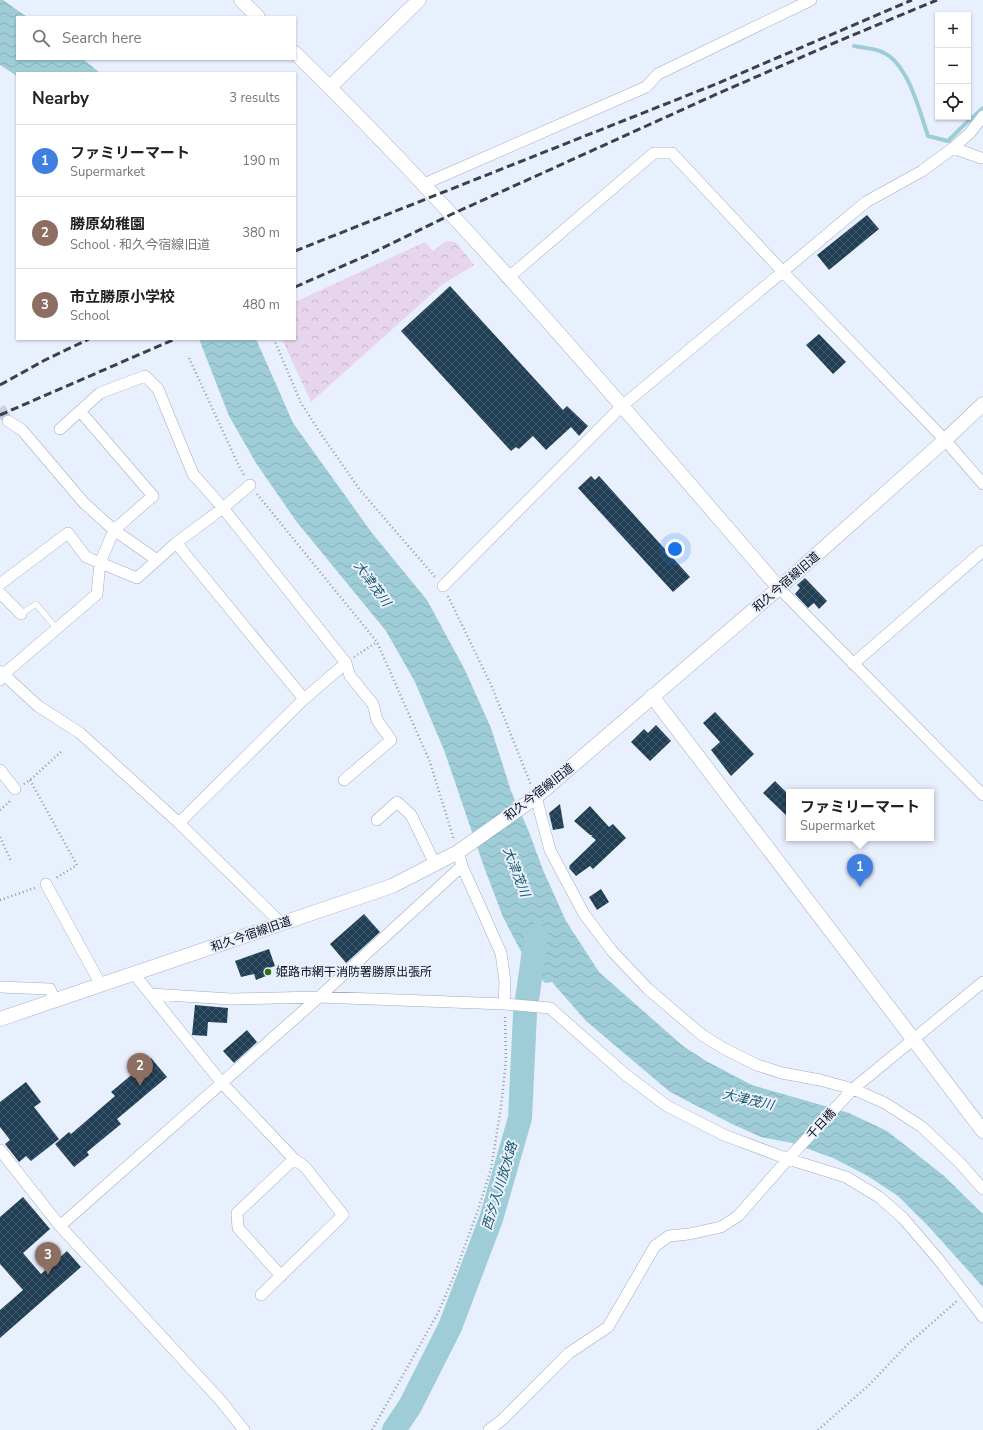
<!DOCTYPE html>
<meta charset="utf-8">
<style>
:root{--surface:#fff;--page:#f2f2f2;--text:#222;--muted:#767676;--line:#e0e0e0;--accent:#111827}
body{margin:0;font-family:"Nunito Sans","Noto Sans JP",sans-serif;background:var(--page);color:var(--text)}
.controls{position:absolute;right:12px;top:12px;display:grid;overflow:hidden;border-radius:0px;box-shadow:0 1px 3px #0004}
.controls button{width:36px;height:36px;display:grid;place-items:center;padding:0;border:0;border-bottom:1px solid var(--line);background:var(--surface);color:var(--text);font:20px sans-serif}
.you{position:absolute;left:675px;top:549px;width:14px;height:14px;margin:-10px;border:3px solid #fff;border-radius:50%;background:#1a73e8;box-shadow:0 0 0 6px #1a73e833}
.badge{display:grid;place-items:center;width:26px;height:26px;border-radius:50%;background:var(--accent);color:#fff;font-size:13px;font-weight:700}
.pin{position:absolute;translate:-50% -33px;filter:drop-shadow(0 1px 2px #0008)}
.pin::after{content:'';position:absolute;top:21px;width:14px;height:12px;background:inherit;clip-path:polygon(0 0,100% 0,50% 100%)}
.popup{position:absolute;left:786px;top:789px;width:148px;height:52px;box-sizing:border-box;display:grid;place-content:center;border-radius:0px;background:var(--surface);filter:drop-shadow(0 1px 3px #0005);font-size:13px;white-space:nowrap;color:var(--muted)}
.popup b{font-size:15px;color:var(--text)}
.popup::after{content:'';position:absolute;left:50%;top:100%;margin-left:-8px;border:8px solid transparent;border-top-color:var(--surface)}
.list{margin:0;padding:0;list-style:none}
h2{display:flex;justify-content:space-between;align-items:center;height:52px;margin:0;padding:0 16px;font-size:17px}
h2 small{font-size:13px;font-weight:400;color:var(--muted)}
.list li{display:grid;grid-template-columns:26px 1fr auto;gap:12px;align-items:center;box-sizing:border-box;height:72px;padding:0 16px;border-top:1px solid var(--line)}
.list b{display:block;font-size:15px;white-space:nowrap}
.list p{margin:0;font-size:13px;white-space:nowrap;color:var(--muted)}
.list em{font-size:13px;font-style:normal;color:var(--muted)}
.icon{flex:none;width:22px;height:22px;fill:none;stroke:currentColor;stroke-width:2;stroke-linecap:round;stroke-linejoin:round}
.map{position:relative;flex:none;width:983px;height:1430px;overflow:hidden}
.search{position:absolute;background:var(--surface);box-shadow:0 1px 3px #0004;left:16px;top:16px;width:280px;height:44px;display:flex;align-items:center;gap:10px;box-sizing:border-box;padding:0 14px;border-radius:0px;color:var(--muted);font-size:15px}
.panel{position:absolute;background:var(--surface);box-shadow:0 1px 3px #0004;left:16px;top:72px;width:280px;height:268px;border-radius:0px}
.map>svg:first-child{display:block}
</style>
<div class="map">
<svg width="983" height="1430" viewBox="0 0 983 1430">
<defs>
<pattern id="park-crowns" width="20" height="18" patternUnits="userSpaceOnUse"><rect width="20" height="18" fill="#e7d5ed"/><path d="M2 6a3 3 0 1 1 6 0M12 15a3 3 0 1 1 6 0" fill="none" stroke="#c5b6ca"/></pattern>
<pattern id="water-waves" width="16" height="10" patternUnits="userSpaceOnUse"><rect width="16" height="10" fill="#9ecdd8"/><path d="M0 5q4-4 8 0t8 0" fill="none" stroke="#87afb9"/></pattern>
<pattern id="building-cross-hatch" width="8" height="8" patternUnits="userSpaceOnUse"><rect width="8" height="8" fill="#213f54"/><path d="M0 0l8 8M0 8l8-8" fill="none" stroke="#3f5768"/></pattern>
</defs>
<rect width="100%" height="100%" fill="#e9f0fd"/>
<path fill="url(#park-crowns)" d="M446,241L456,242L474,265L443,284L311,402L282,339H295V302L425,242L433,251Z"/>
<path fill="url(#water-waves)" d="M0,0H3L27,17H17V59H83L100,73H17V76L0,65Z
M199,339H256L293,423L372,533L427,600L465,670L491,728L511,791L529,832L543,870L566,921L599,972L683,1046L706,1061L752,1085L849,1113L887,1131L943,1175L983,1214V1287L929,1227L898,1196L866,1175L833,1158L792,1143L761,1137L732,1124L670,1092L586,1021L552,982L545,983L527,963L503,917L484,867L444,750L415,682L386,631L296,521L256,463L229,416Z"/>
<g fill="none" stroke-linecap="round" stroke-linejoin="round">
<path stroke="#9ecdd8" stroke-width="4" d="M854,46C863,48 876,48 884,53C908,64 920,112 928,136L948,141L964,125L983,108"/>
<path stroke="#9ecdd8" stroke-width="24" d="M394,1430L410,1406L450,1327L491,1219L520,1118L525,1014L536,936"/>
</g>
<path fill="url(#building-cross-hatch)" d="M867,215L879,229L829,270L817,255Z
M450,286L563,410L567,406L588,426L579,436L571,427L546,450L533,436L519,449L516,447L511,451L401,331Z
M819,334L846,362L833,374L806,345Z
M591,476L595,480L599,476L690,577L673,592L578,488Z
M805,578L827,601L819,609L814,603L808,608L795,594L800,588L797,585Z
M715,712L754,754L731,776L711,750L720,742L703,723Z
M656,725L671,741L650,761L631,742L644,729L648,733Z
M775,781L789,795V818L763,793Z
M560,804L564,828L553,830L549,813Z
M590,806L609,827L613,824L626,838L593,869L590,866L576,876L569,868L570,867L569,866L596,840L591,836L593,835H590L574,821Z
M601,889L609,902L597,910L589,897Z
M364,914L380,932L346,963L330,944Z
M269,949L275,966L269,968L271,974L256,980L254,974L241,977L235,961Z
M195,1005L228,1008L227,1023L208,1022L207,1036L192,1035Z
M247,1030L257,1042L234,1063L223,1051Z
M151,1058L167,1077L117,1119L121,1124L87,1152L89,1155L74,1167L55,1144L69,1132L71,1134L115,1096L111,1092L135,1072L133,1070L142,1063L143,1065Z
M26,1082L41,1102L34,1107L59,1139L31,1161L26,1156L19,1162L5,1144L10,1140L0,1127V1102Z
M23,1197L50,1229L23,1253L41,1274L67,1251L81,1267L0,1338V1310L23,1290L0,1264V1217Z"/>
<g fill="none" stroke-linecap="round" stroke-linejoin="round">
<path stroke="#c8ceda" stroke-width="11" stroke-dasharray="11 5.5" stroke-linecap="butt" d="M0,408L8,421"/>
<defs>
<path id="service" d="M21,614L36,604L57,629"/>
<path id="minor" d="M953,148L970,133L983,116
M424,184L646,87L658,74L811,0
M509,277L654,153H672L783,272L945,440L983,484
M8,421L22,430L84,503L114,530L157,560
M60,429L100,393L145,376L158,389L193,474L223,508L346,663L350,676L373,704L377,720L391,740L344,780
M176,543L304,699
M0,584L68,533L86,557L137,578L176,543L223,508L250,485
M443,586L622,406L866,202L922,171L953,148L981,158
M779,588L983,795
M0,593L21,614
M853,664L983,551
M0,671L38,706L80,733L179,823L282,924
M0,680L4,674L97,594L100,563L114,530L153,496L80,411
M0,770L15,789
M536,797L550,850L584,914L612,951L648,989L702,1035L723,1048L757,1065L782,1073L820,1080L853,1089L885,1103L922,1127L960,1163L983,1189
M377,820L397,802L411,815L435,864
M179,823L304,699L346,663
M460,859L462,866L501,953L505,982L504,1004
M46,884L101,985
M134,974L222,1083L294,1159L305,1167L343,1215L261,1295
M0,987L50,989L55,1001
M151,994L231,999L319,997L504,1004L550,1008L626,1075L667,1106L724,1135L788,1159L846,1177L879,1197L903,1218L939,1260L983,1317
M0,1150L60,1226L221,1401L244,1430
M60,1226L319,997L462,866
M281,1276L238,1228L237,1213L294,1159
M489,1430L503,1419L569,1353L608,1327L655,1246L669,1236L689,1234L721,1227L738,1216L788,1159L853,1089L983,982"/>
<path id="tertiary" d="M241,0L258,17
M295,53C467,221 622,406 779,588
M330,87L419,0
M652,696L983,1131
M0,1019L392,886L458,852L536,797L779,588L945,440L983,404"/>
</defs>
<use href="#service" stroke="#a2acc1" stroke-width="6"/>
<use href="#minor" stroke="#a2acc1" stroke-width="12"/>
<use href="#tertiary" stroke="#a2acc1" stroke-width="15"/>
<path stroke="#949aa5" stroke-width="2.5" stroke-dasharray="1 3" stroke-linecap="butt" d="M274,339L301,403L321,434L360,490L436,578
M189,358L238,464L244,475
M257,494L377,642L430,762L454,840
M448,596L492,687L531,785
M354,657L377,642
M30,780L77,865L56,878
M24,784L30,780L63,750
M0,810L9,802L10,799
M0,837L11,861
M0,900L35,888
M372,1430L438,1313L454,1276L478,1210L491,1169L501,1107L506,1060L505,1014
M818,1430L869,1385L908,1344L957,1301"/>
<use href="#service" stroke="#fff" stroke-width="5.5"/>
<use href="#minor" stroke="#fff" stroke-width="11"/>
<use href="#tertiary" stroke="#fff" stroke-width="14"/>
<path stroke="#3c4149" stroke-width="3" stroke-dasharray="8 4" stroke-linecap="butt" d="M295,251L716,84L912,0
M295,287L370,254L450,215L719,93L834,43L937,0
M0,385L45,360L89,339
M0,415L175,339"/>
</g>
<circle fill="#32720c" stroke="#e9f0fd" stroke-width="1.5" cx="268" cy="972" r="4"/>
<g text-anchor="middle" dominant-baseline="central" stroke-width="4" stroke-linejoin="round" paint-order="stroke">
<g font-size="12" fill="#0b0f16" stroke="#e9f0fd">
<text transform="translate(786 582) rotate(-41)">和久今宿線旧道</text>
<text transform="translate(539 792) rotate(-38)">和久今宿線旧道</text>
<text transform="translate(251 934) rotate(-19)">和久今宿線旧道</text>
<text transform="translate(821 1124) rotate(-47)">千日橋</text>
</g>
<g font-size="12" fill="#0b0f16" stroke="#e9f0fd" text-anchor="start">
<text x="276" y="972">姫路市網干消防署勝原出張所</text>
</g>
<g font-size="13" font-style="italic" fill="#195865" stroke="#e9f0fd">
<text transform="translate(372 584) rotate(54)">大津茂川</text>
<text transform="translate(516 872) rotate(69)">大津茂川</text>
<text transform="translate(748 1100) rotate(13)">大津茂川</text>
<text transform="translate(500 1186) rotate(-73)">西汐入川放水路</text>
</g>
</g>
</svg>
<div class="controls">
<button>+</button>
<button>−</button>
<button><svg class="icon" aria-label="locate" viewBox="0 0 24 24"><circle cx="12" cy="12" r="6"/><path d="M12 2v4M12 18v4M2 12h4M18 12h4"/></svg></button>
</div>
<div class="you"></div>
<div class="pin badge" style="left:860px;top:887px;background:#3f7fe0">1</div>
<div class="popup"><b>ファミリーマート</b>Supermarket</div>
<div class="pin badge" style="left:140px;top:1086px;background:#8d6e63">2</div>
<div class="pin badge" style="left:48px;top:1275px;background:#8d6e63">3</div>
<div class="search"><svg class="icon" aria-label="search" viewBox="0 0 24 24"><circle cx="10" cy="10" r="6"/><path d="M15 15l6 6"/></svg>Search here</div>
<section class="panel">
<h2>Nearby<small>3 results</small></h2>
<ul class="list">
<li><span class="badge" style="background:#3f7fe0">1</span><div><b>ファミリーマート</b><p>Supermarket</p></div><em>190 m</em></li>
<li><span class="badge" style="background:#8d6e63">2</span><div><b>勝原幼稚園</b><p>School · 和久今宿線旧道</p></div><em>380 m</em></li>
<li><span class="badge" style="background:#8d6e63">3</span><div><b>市立勝原小学校</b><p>School</p></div><em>480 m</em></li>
</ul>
</section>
</div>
